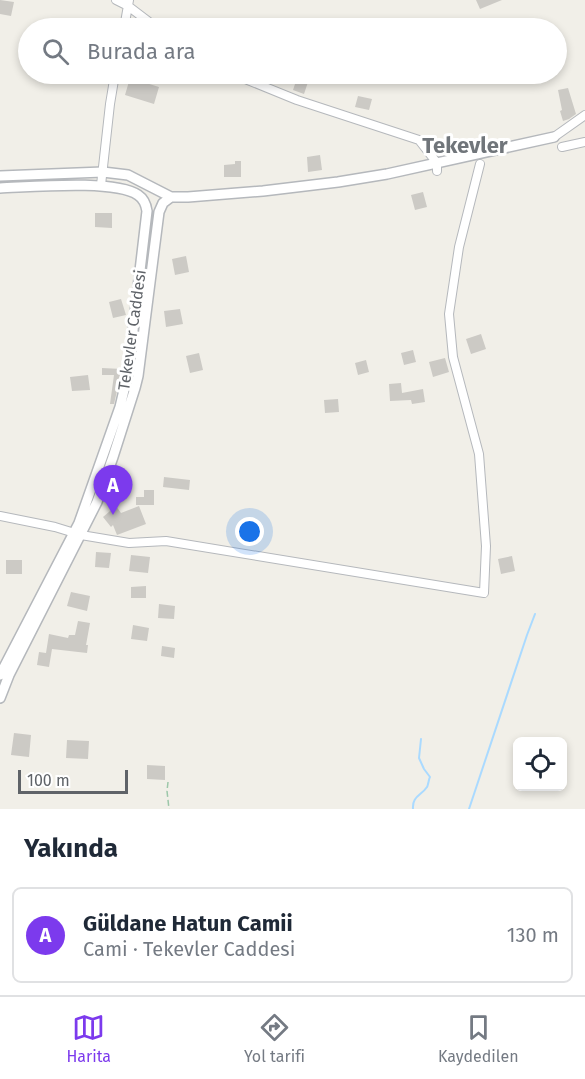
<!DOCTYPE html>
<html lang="tr">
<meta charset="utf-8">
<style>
:root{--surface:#fff;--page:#f6f6f7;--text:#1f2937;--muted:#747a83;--line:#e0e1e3;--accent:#7c3aed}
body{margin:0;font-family:"Fira Sans",sans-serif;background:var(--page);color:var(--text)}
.controls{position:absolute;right:18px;bottom:18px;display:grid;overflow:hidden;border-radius:9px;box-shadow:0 3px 9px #0003}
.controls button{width:54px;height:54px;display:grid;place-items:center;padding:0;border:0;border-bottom:2px solid var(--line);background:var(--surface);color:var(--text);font:30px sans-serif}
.scale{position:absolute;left:18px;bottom:15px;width:110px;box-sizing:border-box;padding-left:6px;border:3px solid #5f6368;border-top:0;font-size:16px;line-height:21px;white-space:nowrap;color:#5f6368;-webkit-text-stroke:4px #fff;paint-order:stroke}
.you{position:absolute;left:250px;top:532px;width:21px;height:21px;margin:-15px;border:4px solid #fff;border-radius:50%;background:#1a73e8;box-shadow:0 0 0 9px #1a73e833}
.badge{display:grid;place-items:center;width:39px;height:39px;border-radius:50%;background:var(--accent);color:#fff;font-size:20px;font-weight:700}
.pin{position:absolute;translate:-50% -50px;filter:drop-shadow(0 2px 3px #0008)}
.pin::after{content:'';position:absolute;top:32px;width:21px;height:18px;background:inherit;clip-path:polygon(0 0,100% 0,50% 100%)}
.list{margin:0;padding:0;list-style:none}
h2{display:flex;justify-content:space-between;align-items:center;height:78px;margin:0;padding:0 24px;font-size:26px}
h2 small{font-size:20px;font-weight:400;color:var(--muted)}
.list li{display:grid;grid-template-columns:39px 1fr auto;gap:18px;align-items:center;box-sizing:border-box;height:96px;margin:0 12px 12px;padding:0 12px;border:2px solid var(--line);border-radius:9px}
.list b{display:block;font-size:22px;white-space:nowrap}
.list p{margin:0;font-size:20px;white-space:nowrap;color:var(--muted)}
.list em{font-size:20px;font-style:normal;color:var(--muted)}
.icon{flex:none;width:33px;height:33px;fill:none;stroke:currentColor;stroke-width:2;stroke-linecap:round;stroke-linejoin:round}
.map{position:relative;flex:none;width:585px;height:809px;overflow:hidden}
.search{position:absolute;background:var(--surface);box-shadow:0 3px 9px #0003;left:18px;right:18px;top:18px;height:66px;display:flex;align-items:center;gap:15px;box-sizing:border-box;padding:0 21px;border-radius:33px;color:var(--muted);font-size:22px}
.sheet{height:186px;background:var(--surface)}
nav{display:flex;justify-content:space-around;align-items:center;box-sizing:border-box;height:84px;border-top:2px solid var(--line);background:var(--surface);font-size:16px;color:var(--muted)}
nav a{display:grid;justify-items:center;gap:3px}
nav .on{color:var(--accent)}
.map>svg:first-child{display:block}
</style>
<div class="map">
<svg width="585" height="809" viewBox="0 0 585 809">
<rect width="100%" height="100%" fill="#f1efe8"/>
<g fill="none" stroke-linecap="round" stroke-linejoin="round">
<path stroke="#aadaff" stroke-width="2" d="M413,809C412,796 421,796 427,787C428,786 429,778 430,777L424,769L419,758L421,739
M469,809L527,635L535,614"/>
</g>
<path fill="#cccac5" d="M0,0L14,2L11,16L0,14Z
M476,0H502L480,9Z
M130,78L159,87L154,104L125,95Z
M297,78L308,82L304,94L293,90Z
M568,88L576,114L569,119L563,121L560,111L562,110L558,90Z
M358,96L372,99L369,110L355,107Z
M320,155L322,170L308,172L307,157Z
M235,161H241V177H224V165L235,164Z
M423,192L427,207L415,210L411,195Z
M95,213H112V228L95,227Z
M186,256L189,272L175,275L172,259Z
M121,299L126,315L113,318L109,302Z
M180,309L183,324L166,327L164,311Z
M481,334L486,349L471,354L466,339Z
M413,350L416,362L404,365L401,353Z
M199,353L203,370L190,373L186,356Z
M445,358L449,372L433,377L429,362Z
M366,360L369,372L358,375L355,363Z
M102,368L122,369L114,404H110L114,375H102Z
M88,375L90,390L72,391L70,377Z
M401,383L402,393L423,389L425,402L412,404L411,400L390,401L389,384Z
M338,399L339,412L325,413L324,400Z
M164,477L190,480L189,490L163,487Z
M144,490H154V505H136V497H144Z
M116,506L121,513L139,506L146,524L117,535L113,525L111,527L103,517Z
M96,552L111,553L109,568L95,567Z
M131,555L150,557L148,573L129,571Z
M512,556L515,571L501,574L498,559Z
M6,560H22V574H6Z
M146,586V598H131V587Z
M71,592L90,596L87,611L67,606Z
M159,604L175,606L174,619L158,618Z
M78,621L90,623L86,645H88L87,653L52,649L49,667L37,665L39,652L46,653L49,634L68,638L69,635H75Z
M133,625L149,628L147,641L131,639Z
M162,646L175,648L174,658L161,656Z
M14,733L31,735L29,757L11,755Z
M67,740L89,741L88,759L66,758Z
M147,765L165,766V780L147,779Z"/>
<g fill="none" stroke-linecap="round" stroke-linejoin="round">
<defs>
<path id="minor" d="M116,0L128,6L157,28
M124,28L129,0
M233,74L297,100L419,140L437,163V171
M554,137L585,115
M562,147L585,142
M101,185L110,104L115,74
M0,516L55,527L81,535L129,543L166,541L484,593L486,546L479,454L453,357L449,314L459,247L480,164"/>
<path id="tertiary" d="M0,176L103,172L128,175L171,197H188L263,191L338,182L387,174L554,137
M0,188C30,187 115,179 138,195C144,199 146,204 147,211L128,373L120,407L79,523L0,675
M0,698L9,675L97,502L113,457L135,388L138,376L159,212L163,203L171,197"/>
</defs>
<use href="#minor" stroke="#b5b8bc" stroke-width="10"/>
<use href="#tertiary" stroke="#b5b8bc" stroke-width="12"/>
<path stroke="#9cc7a9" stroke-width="1.5" stroke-dasharray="6 3" stroke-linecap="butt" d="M168,782L167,791L169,809"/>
<use href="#minor" stroke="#fff" stroke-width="8"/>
<use href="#tertiary" stroke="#fff" stroke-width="9"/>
</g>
<g text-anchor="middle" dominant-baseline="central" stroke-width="6" stroke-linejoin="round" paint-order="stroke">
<g font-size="16" fill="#5f6368" stroke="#fff">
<text transform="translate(132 330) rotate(-82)">Tekevler Caddesi</text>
</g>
<g font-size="22" font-weight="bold" fill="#70757a" stroke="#fff">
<text x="465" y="145">Tekevler</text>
</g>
</g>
</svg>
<div class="controls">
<button><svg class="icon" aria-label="locate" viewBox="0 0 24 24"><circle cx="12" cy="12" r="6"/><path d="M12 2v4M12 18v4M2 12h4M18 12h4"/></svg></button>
</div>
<div class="scale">100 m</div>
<div class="you"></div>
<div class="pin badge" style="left:113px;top:515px">A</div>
<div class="search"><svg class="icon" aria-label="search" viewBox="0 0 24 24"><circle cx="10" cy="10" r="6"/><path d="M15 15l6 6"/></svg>Burada ara</div>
</div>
<section class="sheet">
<h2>Yakında<small></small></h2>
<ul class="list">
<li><span class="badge">A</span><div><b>Güldane Hatun Camii</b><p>Cami · Tekevler Caddesi</p></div><em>130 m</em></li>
</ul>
</section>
<nav>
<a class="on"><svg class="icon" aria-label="map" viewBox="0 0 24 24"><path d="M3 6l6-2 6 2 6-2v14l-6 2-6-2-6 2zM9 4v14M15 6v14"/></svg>Harita</a>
<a><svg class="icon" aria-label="directions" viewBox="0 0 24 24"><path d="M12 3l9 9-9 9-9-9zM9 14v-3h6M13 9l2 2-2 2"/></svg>Yol tarifi</a>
<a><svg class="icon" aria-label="saved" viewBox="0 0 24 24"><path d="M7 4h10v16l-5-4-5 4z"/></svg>Kaydedilen</a>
</nav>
